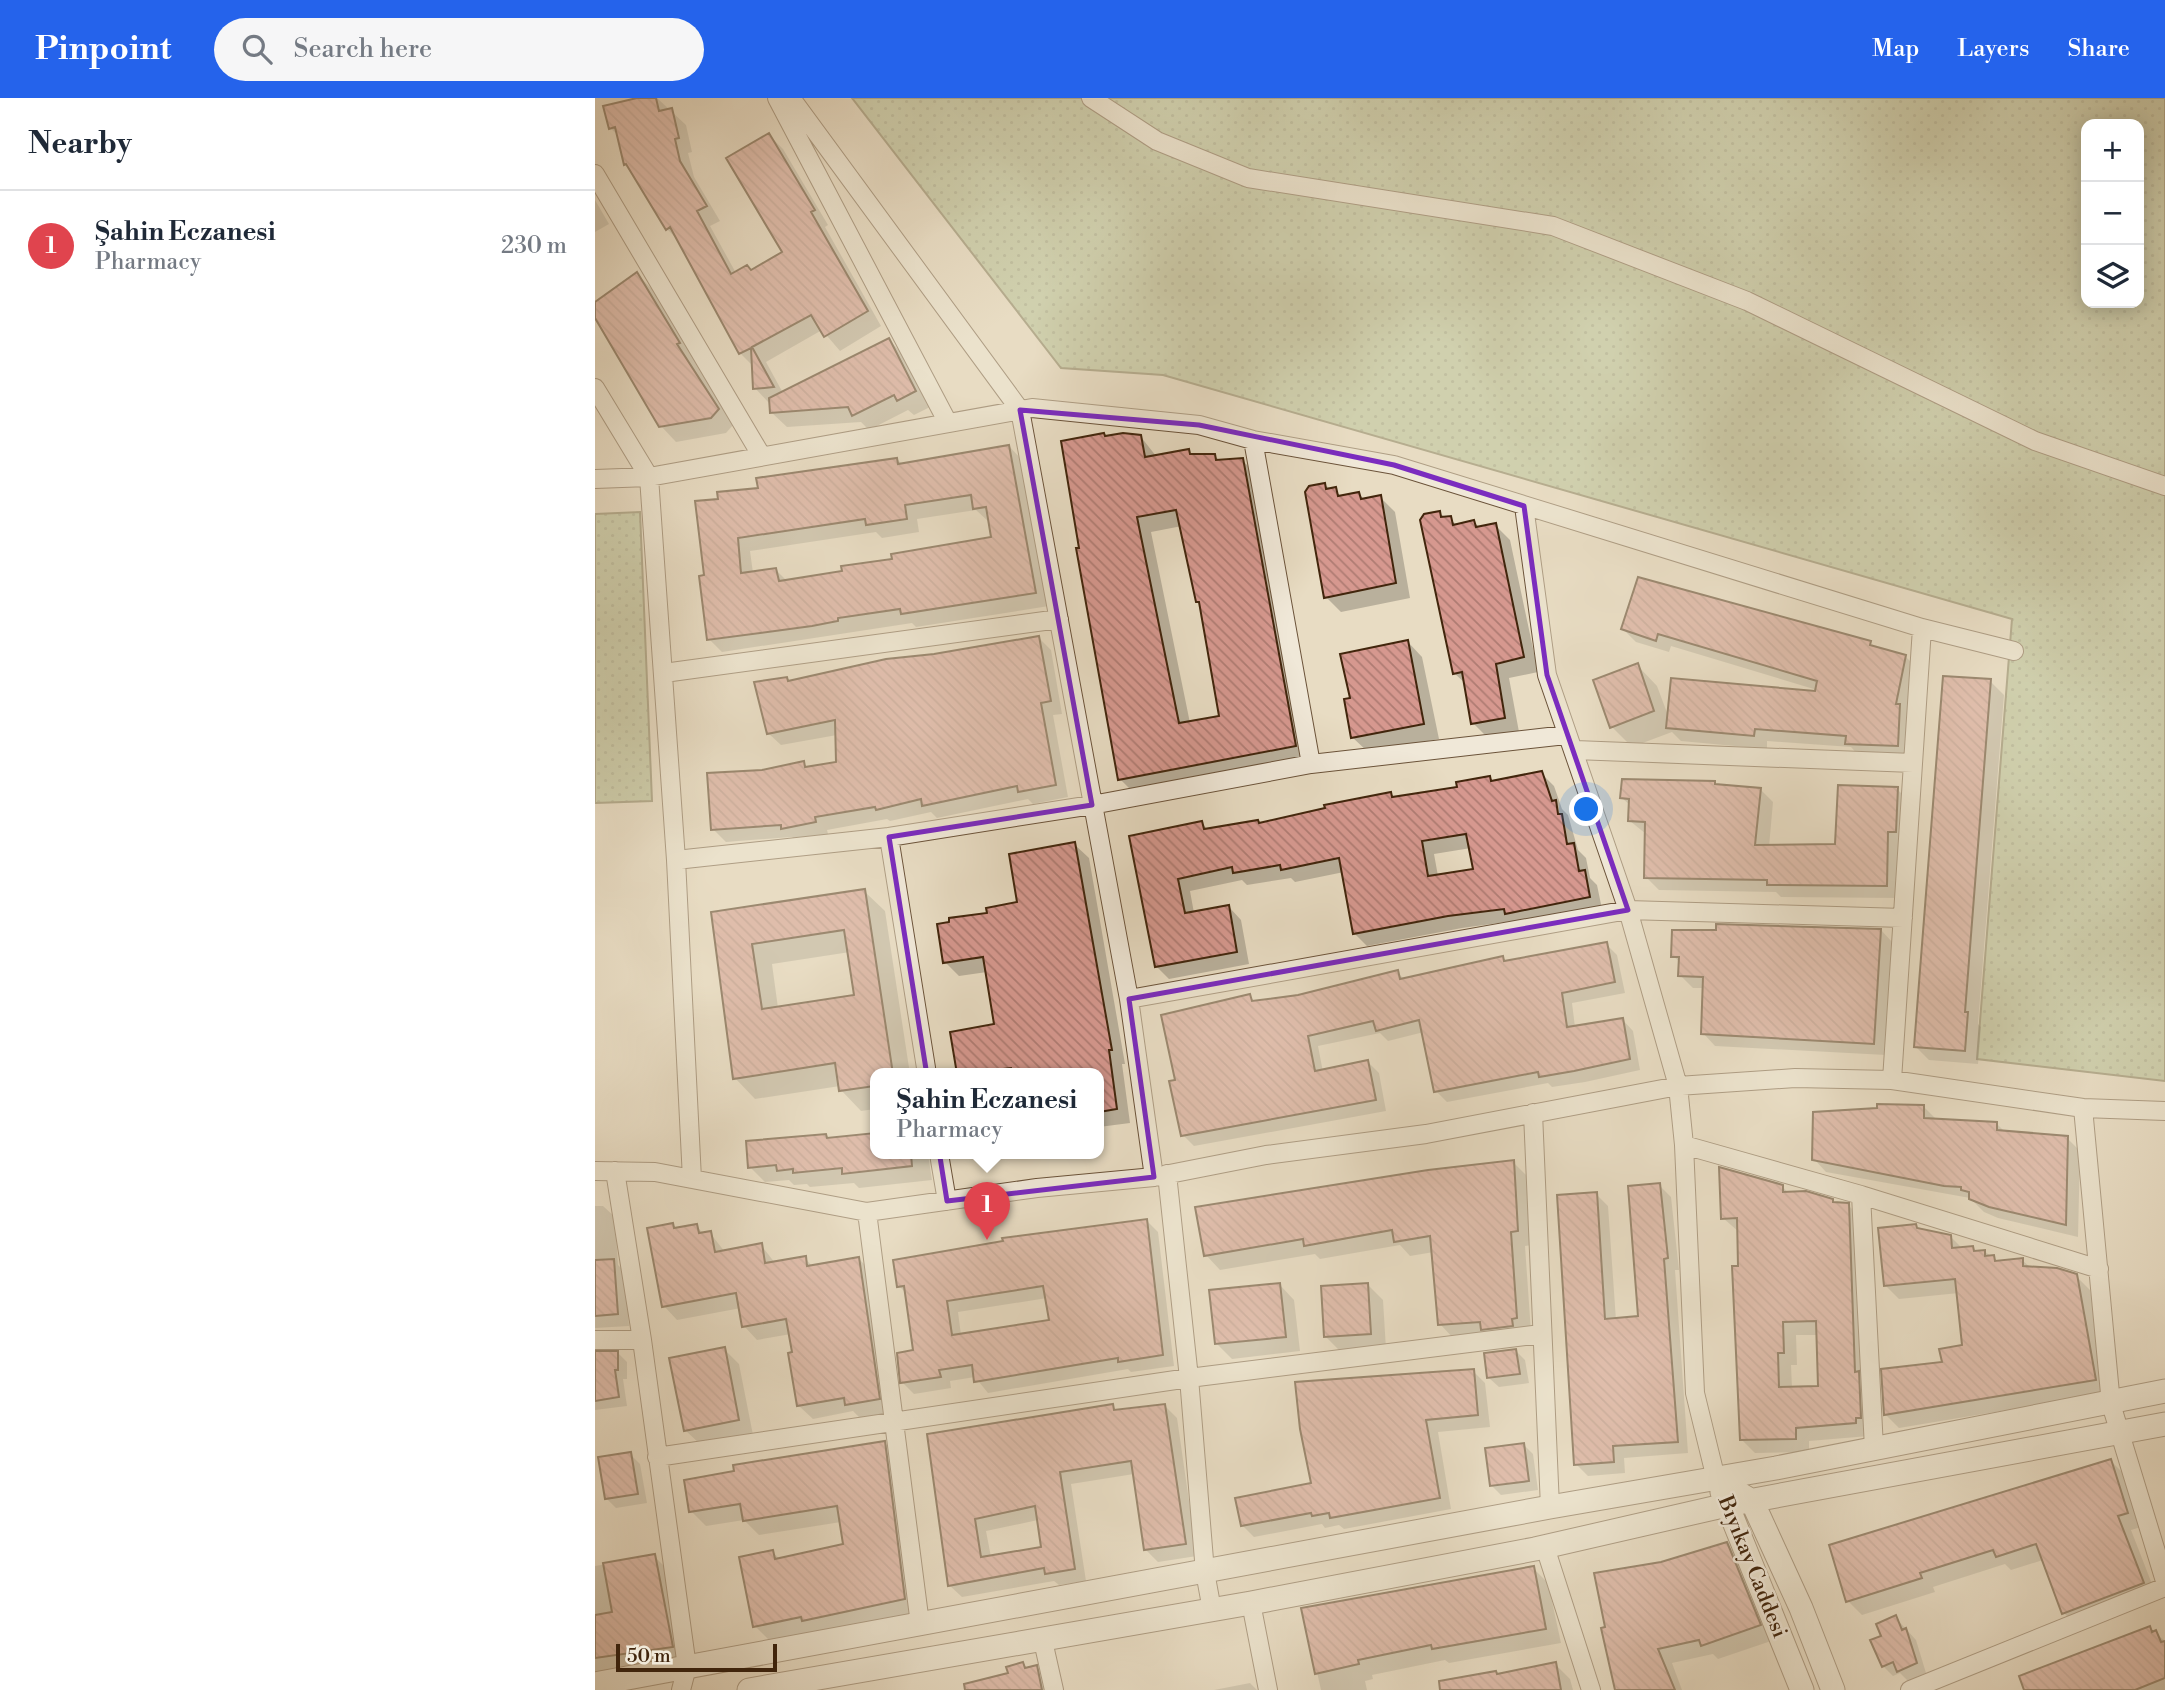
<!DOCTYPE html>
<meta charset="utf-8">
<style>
:root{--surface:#fff;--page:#f6f6f7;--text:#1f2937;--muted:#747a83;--line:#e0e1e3;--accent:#2563eb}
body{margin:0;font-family:"Libre Bodoni",serif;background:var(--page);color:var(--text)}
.controls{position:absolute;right:21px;top:21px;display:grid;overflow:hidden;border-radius:14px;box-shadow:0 4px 18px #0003}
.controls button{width:63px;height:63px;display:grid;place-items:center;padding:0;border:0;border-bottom:2px solid var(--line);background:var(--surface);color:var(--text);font:35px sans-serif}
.scale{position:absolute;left:21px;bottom:18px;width:161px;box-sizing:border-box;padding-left:7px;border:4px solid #41250c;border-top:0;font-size:19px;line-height:24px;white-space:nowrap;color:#41250c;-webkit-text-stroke:5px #f0e8d8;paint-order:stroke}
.you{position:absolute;left:992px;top:712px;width:24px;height:24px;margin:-18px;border:5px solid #fff;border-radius:50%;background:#1a73e8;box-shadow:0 0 0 10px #1a73e833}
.badge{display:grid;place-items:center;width:46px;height:46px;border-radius:50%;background:var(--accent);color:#fff;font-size:23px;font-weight:700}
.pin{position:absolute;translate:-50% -58px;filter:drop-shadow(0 2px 4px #0008)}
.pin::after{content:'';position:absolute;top:37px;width:24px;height:21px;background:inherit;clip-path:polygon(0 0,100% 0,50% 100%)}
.popup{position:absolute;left:275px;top:970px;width:234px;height:91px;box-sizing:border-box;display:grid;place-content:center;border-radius:14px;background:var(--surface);filter:drop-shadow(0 2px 5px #0005);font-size:23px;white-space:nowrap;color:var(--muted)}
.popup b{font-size:26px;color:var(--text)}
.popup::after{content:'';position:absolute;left:50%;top:100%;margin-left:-14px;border:14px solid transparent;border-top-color:var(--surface)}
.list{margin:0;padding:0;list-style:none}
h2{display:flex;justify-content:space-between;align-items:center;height:91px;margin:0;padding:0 28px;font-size:30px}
h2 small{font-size:23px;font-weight:400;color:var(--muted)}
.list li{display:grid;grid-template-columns:46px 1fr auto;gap:21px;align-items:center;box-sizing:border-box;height:112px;padding:0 28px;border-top:2px solid var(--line)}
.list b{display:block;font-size:26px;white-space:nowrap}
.list p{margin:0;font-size:23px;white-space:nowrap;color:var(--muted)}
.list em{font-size:23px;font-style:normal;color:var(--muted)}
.icon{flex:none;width:38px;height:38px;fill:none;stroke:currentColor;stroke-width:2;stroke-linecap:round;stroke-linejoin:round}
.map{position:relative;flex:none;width:1570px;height:1592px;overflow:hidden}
header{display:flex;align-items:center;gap:42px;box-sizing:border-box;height:98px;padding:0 35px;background:var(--accent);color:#fff}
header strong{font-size:33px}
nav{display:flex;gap:38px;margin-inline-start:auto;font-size:24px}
.search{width:490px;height:63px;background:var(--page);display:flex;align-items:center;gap:18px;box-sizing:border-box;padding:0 24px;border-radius:38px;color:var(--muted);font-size:26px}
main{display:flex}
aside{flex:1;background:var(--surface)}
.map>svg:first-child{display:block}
</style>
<header>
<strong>Pinpoint</strong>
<div class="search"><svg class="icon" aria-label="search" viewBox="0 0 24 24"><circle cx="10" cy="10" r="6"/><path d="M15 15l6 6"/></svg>Search here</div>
<nav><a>Map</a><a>Layers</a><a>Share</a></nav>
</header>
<main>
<aside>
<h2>Nearby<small></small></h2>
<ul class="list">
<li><span class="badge" style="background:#e0444e">1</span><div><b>Şahin Eczanesi</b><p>Pharmacy</p></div><em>230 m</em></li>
</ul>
</aside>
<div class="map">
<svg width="1570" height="1592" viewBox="0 0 1570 1592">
<defs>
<pattern id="park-dots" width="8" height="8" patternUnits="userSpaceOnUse" patternTransform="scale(1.75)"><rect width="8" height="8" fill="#b4c195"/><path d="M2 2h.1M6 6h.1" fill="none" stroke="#949d78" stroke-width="1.8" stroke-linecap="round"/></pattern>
<pattern id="building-back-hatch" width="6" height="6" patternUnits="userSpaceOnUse" patternTransform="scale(1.75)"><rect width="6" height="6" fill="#d6988f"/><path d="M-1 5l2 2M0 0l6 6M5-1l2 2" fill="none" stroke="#af7c73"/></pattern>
</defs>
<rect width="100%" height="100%" fill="#e8dcc3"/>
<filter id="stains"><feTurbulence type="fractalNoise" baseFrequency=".00286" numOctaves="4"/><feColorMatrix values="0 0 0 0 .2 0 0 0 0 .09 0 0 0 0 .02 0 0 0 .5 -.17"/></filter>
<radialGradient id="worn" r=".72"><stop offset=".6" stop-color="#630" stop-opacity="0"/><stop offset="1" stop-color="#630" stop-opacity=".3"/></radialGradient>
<path fill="url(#park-dots)" stroke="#7a7350" stroke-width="2" fill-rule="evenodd" d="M257,0H1570V983L1382,961L1417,521L568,277L466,270ZM1491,26H1544V205H1491Z
M45,414L57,703L0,705V416Z"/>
<path fill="#0003" fill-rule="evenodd" d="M50,0H62L91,27L97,54L93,55L99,79L125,123L115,128L141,175L157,174L190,155L174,37L188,51L233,127L230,129L286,228L245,253L227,232L171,264L188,295L294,242L309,257L335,309L319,317L313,312L274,332L266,324L192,329L176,314L174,305L160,290L159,269L145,255L85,144L72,131L30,66L24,38L15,30Z
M0,102L14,126L0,134Z
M42,176L57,191L138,327L131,335L81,344L66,328L0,217V206L25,191L22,187Z
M546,339L561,358L593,353L598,358L619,357L625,363L647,362L662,377L715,662L540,696L525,681L486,451L512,340ZM587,428L602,503L606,507L626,619L595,625L556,434Z
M414,348L427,362L454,508L321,529L317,525L127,554L114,541L125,402L302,361L308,367ZM381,412L394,424L398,441L249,474L193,484L181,472L158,475L155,453L281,434L287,440L324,434L322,421Z
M730,387L748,399L764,396L770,402L785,399L800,414L815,500L746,514L731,499Z
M844,415L863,427L879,424L885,430L900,427L915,442L943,574L914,580L924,634L893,640L878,625L871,586L859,575Z
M1028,531L1275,545L1280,550L1310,558L1323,571L1315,660L1265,659L1256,649L1172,643V651L1086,643L1077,634L1037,649L1017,629L1042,567L1062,588L1074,620L1222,595V592L1076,548L1074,554L1041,544Z
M443,539L456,552L467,616L458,617L473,699L438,706L433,701L342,720L336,714L295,723L292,721L232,732L233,736L201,742L197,739L131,744L118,731L167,673L208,665L213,670L243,665L242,637L186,647L173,635L191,580L195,584Z
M812,543L827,559L844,641L773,654L757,639V601Z
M1395,583L1409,597L1383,926L1386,929L1383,966L1334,962L1320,948Z
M946,675L959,688L967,711L973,717L983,752L991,760L995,780L1002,787L1007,811L867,830L772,848L759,835L749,774L700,784L696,780L652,787L647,782L595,793L599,815L634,809L646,822L654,866L574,881L561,868L536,740L607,725L613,732L665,726L796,696L800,700L864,690L894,679L899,684ZM876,750L880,773L843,778L839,756Z
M1119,685L1122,688L1165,691L1178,704L1174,749L1242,747L1302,691L1315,704L1304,800L1186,799L1181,794L1064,792L1051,779V736L1035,723L1036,708L1027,700Z
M479,746L494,760L530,966H527L535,1025L504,1029V976H362L401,928L392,874L364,878L350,864L394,816L424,805Z
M269,793L290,813L315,976H280V1011L266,1013L246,992L245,988L160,1001L140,980L118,816ZM255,854L261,898L183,910L177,866Z
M1286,832L1298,845L1291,957L1120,948L1108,935L1109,890H1098L1085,877L1086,865L1078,858Z
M1011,846L1022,857L1030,895L977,905L980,929L1027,921L1038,933L1045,972L990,984L957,989L953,985L852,1004L841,993L829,934L793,943L785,935L723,948L728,974L773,964L784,975L791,1013L599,1048L588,1037L582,984L654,898L661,905L703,899L802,874L810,882L908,860L912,864Z
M1329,1009L1342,1022L1402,1026L1410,1034L1472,1040L1485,1053L1483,1139L1403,1120L1389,1114L1375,1100L1231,1074L1219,1061Z
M231,1037L235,1042L280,1037V1056H333L337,1082L264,1090L259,1085L215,1089L212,1086L199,1087L194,1082L170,1084L155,1069Z
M918,1064L933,1079L937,1147L930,1148L936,1234L859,1241L845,1226L839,1154L815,1158L805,1147L725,1161L720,1156L625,1172L611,1157Z
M1064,1087L1076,1099L1084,1172H1080L1093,1355L1029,1360L1030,1375L993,1378L981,1366L1001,1096L1013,1108L1021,1222L1045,1220Z
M1187,1088L1194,1096L1253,1107L1267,1121L1274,1338L1214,1343V1354L1160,1355L1146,1341L1139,1169H1145L1144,1134L1128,1120ZM1201,1237H1223L1224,1290H1197L1196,1267H1202Z
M0,1108H8L20,1119L23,1167L30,1174L34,1228L0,1230Z
M551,1122L563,1134L579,1268L536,1274L533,1271L393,1295L380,1279L355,1283L356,1290L319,1296L307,1284L320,1254L312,1196L304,1188ZM452,1200L456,1223L366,1237L363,1214Z
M77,1126L82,1131L101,1128L109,1136L115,1135L130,1154L166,1147L180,1165L210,1160L218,1169L264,1161L277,1174L297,1314L265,1320L258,1313L218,1321L204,1308L196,1236L162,1242L149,1228L146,1210L82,1222L69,1208Z
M1321,1128L1325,1133L1355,1138L1368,1151L1389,1153L1404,1164L1427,1162L1436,1170L1481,1178L1495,1192L1514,1295L1304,1330L1290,1316L1369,1248L1364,1195L1304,1201L1290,1187Z
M684,1186L699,1202L705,1253L637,1261L621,1245Z
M772,1186L788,1202L791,1251L746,1254L731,1239Z
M129,1251L144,1266L158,1337L106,1347L90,1332Z
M920,1252L930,1262L934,1285L904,1289L894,1280Z
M0,1255H23L32,1264V1281H28L32,1308L0,1312Z
M878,1273L890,1285L895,1329L843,1334L856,1411L749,1431L744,1427L730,1430L727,1426L659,1439L647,1427L718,1387Z
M569,1307L582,1320L602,1458L563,1464L551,1452L539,1376L476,1386L491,1483L464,1487L459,1483L367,1499L354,1487L334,1337L517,1308L522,1313ZM443,1422L448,1450L396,1459L391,1433Z
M289,1344L304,1359L324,1515L223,1537L220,1533L175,1543L160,1528L177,1454L185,1461L250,1447L246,1424L164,1437L149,1422L111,1428L96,1413Z
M929,1347L938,1356L943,1392L906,1397L896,1387Z
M35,1356L45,1366L52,1405L21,1410L11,1400Z
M1516,1363L1530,1377L1546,1429L1536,1432L1562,1499L1483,1529L1469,1515L1448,1462L1416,1472L1410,1466L1338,1489L1340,1494L1267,1517L1253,1503Z
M1131,1446L1146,1460L1179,1542L1123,1561L1118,1556L1077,1565L1087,1592H1021L1001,1476L1066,1465Z
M59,1458L73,1472L91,1563L0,1579V1468Z
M938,1470L953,1485L966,1545L854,1565L850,1562L777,1577L778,1581L770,1583L772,1592H726L708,1511Z
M1300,1519L1321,1542L1331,1575L1313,1583L1305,1575L1298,1578L1288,1568V1539Z
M1554,1530L1570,1543V1592H1431Z
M428,1566L433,1571L441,1569L455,1583L457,1592H394Z
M960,1566L975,1581L978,1592H848Z
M655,1585L662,1592H619Z"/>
<path fill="url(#building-back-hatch)" stroke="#41250c" stroke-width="2" fill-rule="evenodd" d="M42,0H61L64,13L77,10L84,40L80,41L85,63L112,108L102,113L136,176L152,167L156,172L187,154L131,60L174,35L220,112L216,114L273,213L229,239L216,217L157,249L179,289L158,291L156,250L144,256L75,129L71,132L31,66L29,67L20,29L14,31L8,8Z
M42,174L85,245L82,246L124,311L116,320L64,329L0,220V204Z
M294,240L321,293L302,303L299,297L257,318L253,309L175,315L174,300Z
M509,335L510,338L528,335L546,337L550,359L594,351L595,356H620L621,362L648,360L701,648L523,682L481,450H484L466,343ZM581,412L601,504H604L624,618L584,625L542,419Z
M414,347L441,495L306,516L305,511L243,520V523L217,528L112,542L104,478L109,477L100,403L123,401L122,394L163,390L161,380L302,360L303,366ZM376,397L378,411L391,409L396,439L296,456L297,461L246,468L247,473L184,483L181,470L146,475L143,440L270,421L271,427L312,421L310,407Z
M730,385L731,391L741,389L743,398L764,394L766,401L786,397L801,485L729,500L710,394L714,388Z
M845,413L846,419L856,418L858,427L879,422L881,429L901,425L929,559L901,566L910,620L876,626L867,574L858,576L825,422L829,416Z
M1043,479L1276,543L1275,547L1311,557L1301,606H1305L1303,648L1250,646L1251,638L1160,631L1159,638L1071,630L1076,580L1220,593L1222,583L1063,536L1061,543L1026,531Z
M444,538L456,603L446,605L461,687L423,694L422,688L327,708L326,701L281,712L280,709L220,719L221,724L186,731V727L116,732L112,675L167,672L209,663L210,669L241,664L240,622L172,636L159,584L192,579L193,583L291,561L339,556Z
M813,542L829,626L756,640L749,601L755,600L745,556Z
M1043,565L1059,613L1015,630L998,582Z
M1348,578L1396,581L1370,914H1373L1370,953L1319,949Z
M947,673L957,703L961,702L963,716H967L972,746L979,745L984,773L990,772L995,799L910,816L909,811L853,818L758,836L744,760L686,772L685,767L638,775L637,769L583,781L590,815L634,807L642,854L560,869L534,738L607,723L609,731L663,722L664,725L730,710L729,707L796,694L797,699L862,689L861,684L895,678L896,683ZM871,736L878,771L833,778L827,743Z
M1027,681L1120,683V686L1166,690L1160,747L1240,746L1243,687L1303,689L1301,734H1293L1292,788L1172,787V782L1049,780L1050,724L1033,723L1034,701L1025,700Z
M480,744L517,952H514L522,1011L504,1014V976H417L416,970L362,976L355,934L399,926L388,859L348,865L342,826L354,824V820L392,815L391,810L422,804L414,756Z
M270,791L298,976H280V988L244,993L240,965L138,981L116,814ZM249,832L259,897L167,911L157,846Z
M1121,826L1286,831L1279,946L1106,936L1108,879L1083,878L1084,859H1076L1077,832H1121Z
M1012,844L1020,884L967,895L972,929L1028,920L1035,961L979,973L944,979L943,974L839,994L824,922L781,933L778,923L713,938L720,973L773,962L781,1002L586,1038L574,983L580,982L566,917L655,896L657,903L703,897L803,872L805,881L908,858L909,863Z
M1282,1006L1329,1007V1020L1402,1024V1032L1473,1038L1471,1127L1394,1109L1374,1101V1094L1366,1092V1089L1349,1088L1217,1062L1218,1014L1282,1010Z
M280,1035V1056H316L317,1068L247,1076V1070L198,1075V1071L182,1073L181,1067L153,1070L151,1043L231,1036L232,1040Z
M919,1062L923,1133L916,1134L922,1220L917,1221L918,1228L886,1232L885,1224L843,1227L835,1138L799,1144L797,1132L709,1148L708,1141L609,1158L600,1109L833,1072Z
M1124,1069L1188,1087V1094L1211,1093L1238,1101V1104L1254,1105L1260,1274L1264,1273L1266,1320H1261V1325L1201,1330V1341L1145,1342L1137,1168H1143L1142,1120L1126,1121ZM1221,1223L1223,1288L1184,1289L1183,1255H1189L1188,1224Z
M1065,1085L1073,1160L1069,1161L1083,1344L1018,1348L1019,1364L979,1367L962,1097L1002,1094L1010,1221L1043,1218L1033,1088Z
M552,1121L568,1257L523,1264V1260L379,1284L377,1267L344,1272L346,1279L305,1285L302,1255L318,1252L309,1188L302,1189L298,1162L408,1143L407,1140ZM448,1188L454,1222L357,1237L352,1203Z
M78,1125L79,1130L102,1126L104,1135L116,1133L120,1154L167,1145L170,1165L211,1158L212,1168L264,1159L285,1301L250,1307L249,1300L202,1308L193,1255L197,1254L191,1221L147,1229L141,1195L67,1209L52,1130Z
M1321,1126L1322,1130L1356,1137L1357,1150L1378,1148L1379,1153L1390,1152V1158L1399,1157L1400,1163L1428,1160V1168L1462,1170L1482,1176L1501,1282L1289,1317L1286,1271L1347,1264L1344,1251L1367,1247L1360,1181L1289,1188L1283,1130Z
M19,1161L23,1216L0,1218V1162Z
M685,1185L691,1239L620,1246L614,1192Z
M773,1185L776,1236L729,1239L726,1188Z
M130,1249L144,1322L89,1333L74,1260Z
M921,1251L925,1276L892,1280L889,1255Z
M0,1253H23V1272H20L24,1299L0,1303Z
M879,1271L883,1317L831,1322L845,1400L735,1420L734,1415L717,1418L716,1415L646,1428L640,1400L716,1385L705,1331L700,1284Z
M518,1306L519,1312L570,1306L591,1446L549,1452L536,1363L465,1374L480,1471L450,1476L449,1470L353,1488L332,1336ZM440,1408L446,1449L386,1459L380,1421Z
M290,1343L310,1501L207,1523L206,1519L158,1529L144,1459L178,1452L180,1461L248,1446L242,1408L148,1423L145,1406L94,1414L89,1382L139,1373L138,1367Z
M929,1345L934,1383L895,1388L890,1350Z
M36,1354L43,1396L10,1401L3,1359Z
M1516,1361L1533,1415L1523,1418L1549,1485L1467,1516L1441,1446L1401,1459L1398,1452L1325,1475L1327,1480L1251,1504L1234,1447Z
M1132,1444L1166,1527L1106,1548L1104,1542L1063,1551L1080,1592H1020L1006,1530L1010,1529L999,1475L1066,1464Z
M60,1456L78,1549L0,1560V1517L17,1514L8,1465Z
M939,1468L951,1531L837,1551L836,1547L763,1562L764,1566L720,1576L706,1510Z
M1301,1517L1307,1532L1311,1530L1322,1565L1302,1574L1298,1564L1287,1569L1275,1542L1286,1538L1281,1526Z
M1555,1528L1557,1534L1561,1532L1566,1544L1570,1543V1580L1540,1592H1429L1424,1578Z
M428,1564L430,1570L442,1567L447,1592H370L369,1586L413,1575L411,1569Z
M961,1564L966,1592H845L844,1583L901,1573L902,1576Z"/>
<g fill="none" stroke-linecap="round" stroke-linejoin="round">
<defs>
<path id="minor" d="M182,0L353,325
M196,0L425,312L534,901L559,1079
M496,0L562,43L653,80L958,128L1152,203L1440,343L1570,388
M0,76L166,357
M0,290L54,379L81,762L97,1081
M658,342L716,666
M0,381L54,379L437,310L604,327L658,342L799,367L1327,530L1419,553
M929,408L952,577L1033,812L1083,988L1089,1047L1100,1295L1121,1381
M69,575L464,521
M980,652L1318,665
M294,739L332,976
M81,762L294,739L497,707L716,666L971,637
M534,901L1033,812L1308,820
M1297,982L1327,530
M1488,1010L1516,1306L1570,1483
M938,1015L955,1409
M1089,1047L1266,1097L1504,1171
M344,1056L352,1103
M0,1073L60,1074L272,1114L442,1090L559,1079L671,1057L831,1036L1083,988L1200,980L1297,982L1488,1010L1570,1013
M20,1073L47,1242L92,1569L86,1592
M572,1076L594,1280L610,1474L617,1512
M1266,1097L1279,1350
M272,1114L325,1526
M0,1242H47
M62,1359L594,1280L946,1236
M950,1449L996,1592
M656,1505L673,1592
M448,1543L459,1592
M1315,1592L1570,1489"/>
<path id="tertiary" d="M1127,1394L1207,1592
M1145,1396L1157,1403L1206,1510L1238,1592
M0,1586L955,1409L1181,1370L1570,1293
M154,1592L656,1505L940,1451L1132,1407L1570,1326"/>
</defs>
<use href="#minor" stroke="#6b533a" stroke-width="20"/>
<use href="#tertiary" stroke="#6b533a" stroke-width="25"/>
<use href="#minor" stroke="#f0e8d8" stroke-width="18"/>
<use href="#tertiary" stroke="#f0e8d8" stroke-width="23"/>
</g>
<path d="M0 0H1570V1592H0ZM425,312L604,327L799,367L929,408L952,577L1033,812L534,901L559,1079L352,1103L294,739L497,707Z" fill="#e8dcc3" fill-opacity=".55" fill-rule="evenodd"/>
<path fill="none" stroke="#7b2cbf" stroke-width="5" stroke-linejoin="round" d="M425,312L604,327L799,367L929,408L952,577L1033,812L534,901L559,1079L352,1103L294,739L497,707Z"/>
<g text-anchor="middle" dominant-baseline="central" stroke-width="5" stroke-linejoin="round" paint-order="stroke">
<g font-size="21" fill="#41250c" stroke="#f0e8d8">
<text transform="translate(1157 1469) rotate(68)">Bıyıkay Caddesi</text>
</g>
</g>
<rect width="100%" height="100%" filter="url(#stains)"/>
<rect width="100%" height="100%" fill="url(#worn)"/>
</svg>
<div class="controls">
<button>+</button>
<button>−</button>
<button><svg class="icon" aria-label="layers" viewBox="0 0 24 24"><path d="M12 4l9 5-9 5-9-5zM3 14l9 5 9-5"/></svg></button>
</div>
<div class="scale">50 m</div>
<div class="you"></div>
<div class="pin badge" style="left:392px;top:1142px;background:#e0444e">1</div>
<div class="popup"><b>Şahin Eczanesi</b>Pharmacy</div>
</div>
</main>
